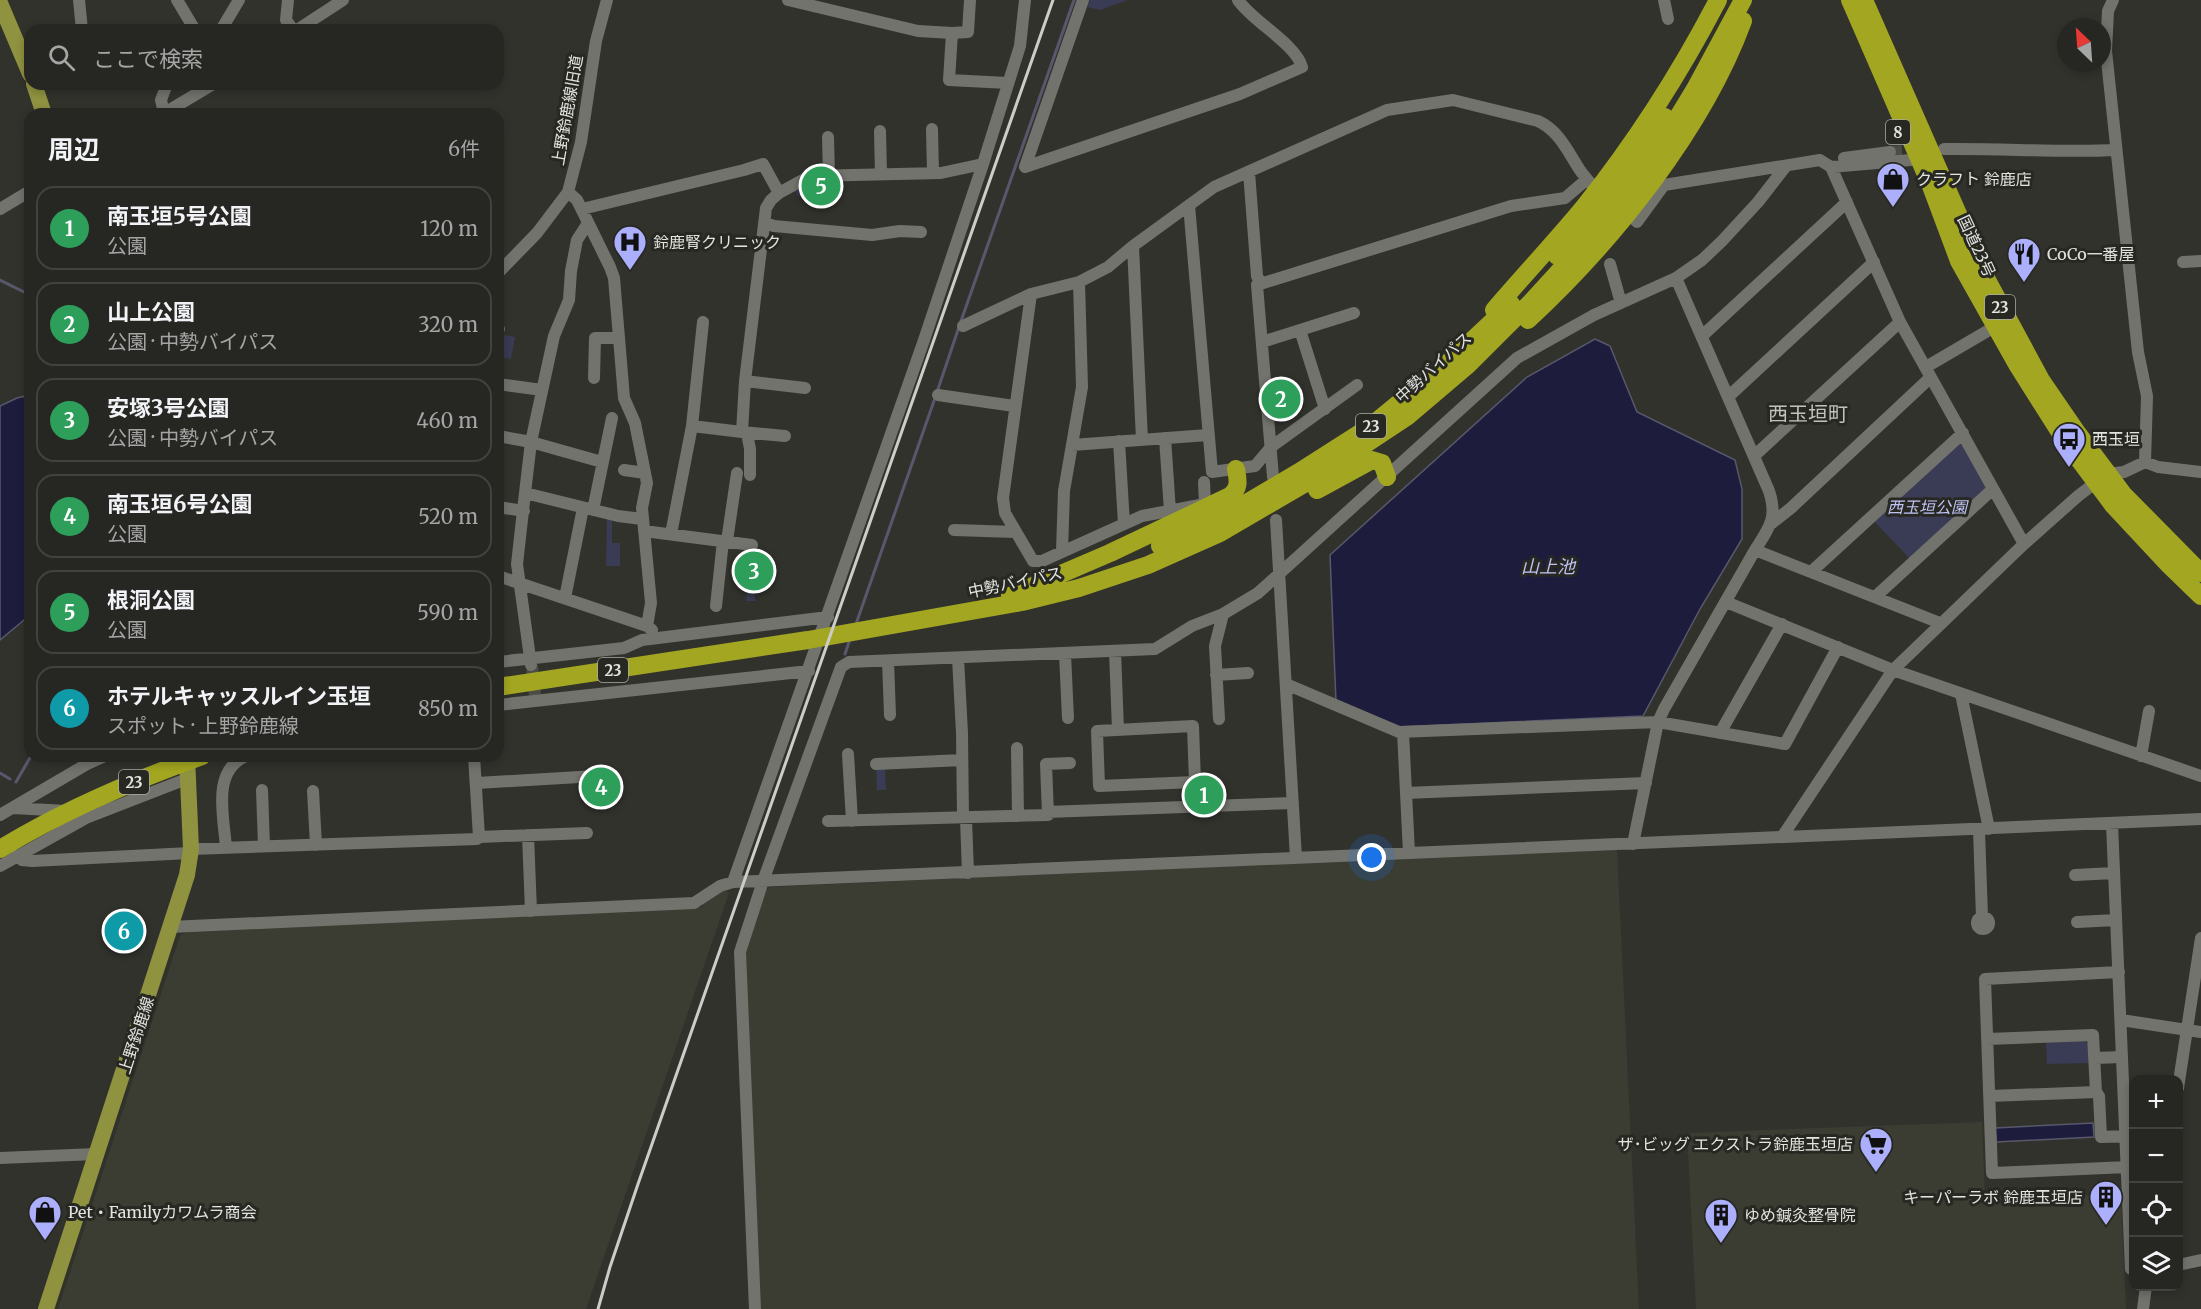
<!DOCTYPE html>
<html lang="ja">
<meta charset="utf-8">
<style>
:root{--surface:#262622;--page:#32322f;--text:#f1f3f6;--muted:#a4a5a5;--line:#424340;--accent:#acaffb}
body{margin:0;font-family:Merriweather,"Noto Sans JP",serif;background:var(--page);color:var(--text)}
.controls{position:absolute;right:18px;bottom:18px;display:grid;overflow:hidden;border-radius:12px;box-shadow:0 3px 9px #0003}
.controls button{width:54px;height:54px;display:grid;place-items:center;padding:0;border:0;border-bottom:2px solid var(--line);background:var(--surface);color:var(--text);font:30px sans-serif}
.compass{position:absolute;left:2057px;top:18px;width:54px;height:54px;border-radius:50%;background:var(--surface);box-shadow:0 3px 9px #0003;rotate:335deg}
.you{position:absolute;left:1372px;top:858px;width:21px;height:21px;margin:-15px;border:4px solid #fff;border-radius:50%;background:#1a73e8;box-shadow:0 0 0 9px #1a73e833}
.badge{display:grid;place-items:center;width:39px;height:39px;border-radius:50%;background:var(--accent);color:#fff;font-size:20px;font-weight:700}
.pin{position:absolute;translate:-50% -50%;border:3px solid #fff;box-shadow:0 2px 6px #0006}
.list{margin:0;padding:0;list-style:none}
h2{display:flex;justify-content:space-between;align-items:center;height:78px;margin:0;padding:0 24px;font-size:26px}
h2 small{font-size:20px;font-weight:400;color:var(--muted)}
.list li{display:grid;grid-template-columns:39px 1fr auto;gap:18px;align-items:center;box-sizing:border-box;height:84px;margin:0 12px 12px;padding:0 12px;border:2px solid var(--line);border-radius:18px}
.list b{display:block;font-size:22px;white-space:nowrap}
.list p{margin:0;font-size:20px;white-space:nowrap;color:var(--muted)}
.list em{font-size:20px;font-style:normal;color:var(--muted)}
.icon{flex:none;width:33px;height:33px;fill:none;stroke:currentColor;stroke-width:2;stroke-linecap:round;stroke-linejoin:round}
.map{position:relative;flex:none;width:2201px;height:1309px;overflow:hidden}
.search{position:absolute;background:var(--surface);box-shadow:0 3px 9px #0003;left:24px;top:24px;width:480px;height:66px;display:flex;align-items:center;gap:15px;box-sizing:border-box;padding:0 21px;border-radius:18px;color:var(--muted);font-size:22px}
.panel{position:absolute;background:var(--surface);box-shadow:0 3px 9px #0003;left:24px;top:108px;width:480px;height:654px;border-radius:18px}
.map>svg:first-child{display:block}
</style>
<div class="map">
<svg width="2201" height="1309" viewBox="0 0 2201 1309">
<rect width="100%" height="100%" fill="#32322d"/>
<path fill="#3b3c32" d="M1617,850L1639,1309H759L744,950L766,890L770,887L1304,862Z
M723,889L729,893L586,1309H58L180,936L189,930L702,907L704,901Z
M1982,1122L1985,1198L2121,1194L2126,1309H1696L1687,1133Z"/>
<path fill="#3a3b54" d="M1090,0H1128L1100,10L1087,7Z
M839,180L841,197L797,196L796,192H790L812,181Z
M504,335L515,337L511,359L498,357V341Z
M1287,388L1292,405L1272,411L1271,394Z
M1958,442L1964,443L1987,485L1985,491L1910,559L1873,520Z
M607,518L612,519V543H620V566H606Z
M751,549H759C760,558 761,566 759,576C758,585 752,591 756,601H746Z
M885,768L886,790H877L876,769Z
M615,781V792L587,793L586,782Z
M1215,785L1216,804L1193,805L1192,786Z
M2082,1039L2090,1046V1063L2047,1064L2046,1041Z"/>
<path fill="#1d1c3c" stroke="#58586d" stroke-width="1.5" d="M1595,339L1610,346L1637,412L1735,460L1742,489V539L1700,609L1643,716L1399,727L1336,702L1330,555L1527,377Z
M30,395V615L0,640V406L17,398Z
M2093,1123L2094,1137L1996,1142L1995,1128Z"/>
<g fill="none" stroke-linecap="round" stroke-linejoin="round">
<path stroke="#58586d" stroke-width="3" d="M0,280L30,295
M961,321L1074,0
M937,392L959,327
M856,624L935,398
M845,654L850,639
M0,773L10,779
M16,782L31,756"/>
<path stroke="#4d4d48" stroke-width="12" stroke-dasharray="12 6" stroke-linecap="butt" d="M1890,152L1922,150
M532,666L535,695"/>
<path stroke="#72736d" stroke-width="12" d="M79,0L82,30
M177,0L195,30
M288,0L286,20L293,30
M788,0L918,31L952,33L949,80L1008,83
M1083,0L1025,167L1240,94L1302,67C1296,44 1253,22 1238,0
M1664,0L1668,19
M2113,0L2108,11L2106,51L2138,352L2147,396L2145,462
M221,30L239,0
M297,30L343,0
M952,33L968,32L970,0
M164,113L161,100L167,84
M163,114L213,84
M932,129L933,173
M880,131L881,174
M828,137L829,176
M1944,149C2002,148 2059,153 2116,150
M1844,158L1890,152
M1831,167L1900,322L2024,544
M1249,172L1257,276L1261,284
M568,192L577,200L610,267L614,278L624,398L635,423L647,483L642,508L651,603L647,626
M1189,205L1212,472L1255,466L1271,447L1357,385
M0,209L30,191
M582,209L744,170L763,164L779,193
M1632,217L1637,222L1664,185L1820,160L1831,167L1911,160
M765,223L774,226L872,235L900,231L921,232
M1133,246L1142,440
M2183,262L2201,261
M1610,264L1621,303
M498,273L537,233L568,192L581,142L596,41L607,0
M1676,278L1769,491C1778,518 1769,528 1755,550
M963,326L1031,294
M498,328L499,329
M1300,330L1325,409
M1702,336L1847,202
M1262,342L1354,313
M1926,367L1996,326
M594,378L595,338H619
M745,381L805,388
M498,384L542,390
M938,395L1014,406
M1728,397L1874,262
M692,426L742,432L745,381L766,208L771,200L779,193L810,176L941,173L983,164
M742,432L785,436
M747,433L750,449V475
M498,436L531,442L602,462
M1165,438L1170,511
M1119,441L1124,524
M1072,445L1208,435
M1754,456L1900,322
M624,470L645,473
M1273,477L1257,285L1511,206L1565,198L1586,180
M1204,482L1205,504L1142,516L1042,561H1033L1005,513L1003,498L1031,294L1079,282L1108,267L1133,246L1214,187L1387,110L1453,100L1538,121C1568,135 1572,169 1595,187
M525,493L531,442L554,336L569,300L571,271L577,240L588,223
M498,507L524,511
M593,510L612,418
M1276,520L1296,858
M1772,523L1791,508L1931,377
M954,530L1015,532
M644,531L752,545
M671,534L692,426L703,322
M727,541L737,473
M1062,551L1064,491L1082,387L1079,282
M1811,572L1963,433
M498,576L647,626L652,630
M1875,597L1993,489
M565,598L583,508
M1726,602L1893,670L2201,776
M716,606L723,541
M1115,651L1118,730
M1065,654L1068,718
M958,658L962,733L963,817
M888,661L890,715
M498,662L624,648L642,640L828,617
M531,665L517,564L525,493L618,516L642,519
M1216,675L1248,673
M1286,684L1399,732L1658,722L1785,744L1838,647
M1961,694L1989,829
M498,705L809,671
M1219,719L1215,646L1223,614
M1193,726L1195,782L1099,786L1097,731Z
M1403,732L1409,853
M1720,733L1782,624
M1017,748L1018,816
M848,754L852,821
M474,756L479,837
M2141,756L2149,711
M876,764L962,760
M477,783L613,775
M262,790L264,846
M313,791L316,845
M1406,793L1646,783
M14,808L66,811
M1047,812L1293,803
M0,815L87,764L105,756
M966,819L968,873
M828,821L1048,815L1046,764L1070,763
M2112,824L2131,1269H2134
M1979,830L1982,917
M528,835L531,911
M1782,837L1893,670L2024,544L2078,496L2107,474L2124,472L2145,462L2158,467L2201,472
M1633,844L1658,722L1664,709L1755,550L1940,623
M226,848C224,817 211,771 246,756
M191,849L477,839L479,837L587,833
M16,856L22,860L32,861L190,853
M0,866L86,818L189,778
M2075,875L2114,873
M733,882L923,343L983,164L1020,46L1025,0
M1977 923a6 6 0 1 1 12 0a6 6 0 1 1-12 0Z
M2077,922L2116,920
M170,927L694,903L720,886L733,882L2201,819
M2119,972L1985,979L1992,1173L2127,1167
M2121,1020L2201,1032
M1987,1039L2093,1035L2096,1092L2099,1096L2101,1137L2126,1136
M2095,1058L2122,1057
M2178,1088L2201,938
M1990,1096L2096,1092
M0,1158L96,1154
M2178,1265L2201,1260
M755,1309L740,952L763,881L841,667L849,662L1155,649L1192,626L1223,614L1258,593L1517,358L1594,315L1676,278L1702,260L1722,241L1758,202L1786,166
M2143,1309L2146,1286"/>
<path stroke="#8f923f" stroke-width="16" d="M0,3L30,74
M34,84L44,114
M46,1309L187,875L191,849L187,756"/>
<path stroke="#a3a620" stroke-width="18" d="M1850,0L1931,186L1959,261L2018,366L2066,442L2113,505L2169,565L2201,596
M1864,0L1987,280L2041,380L2078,434L2123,494L2201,573
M1557,256L1610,194L1665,117
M1494,310C1524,275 1555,242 1584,207C1635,143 1680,73 1718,0
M1528,320C1612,242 1703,130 1743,21
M1317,490L1372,460L1382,463L1387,477
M1160,546L1221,518L1299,472L1371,426L1450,361L1511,304
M1010,596L1110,553L1230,496C1240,488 1238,481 1236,469
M498,687L808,640L1022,602L1079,588L1148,565L1220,533L1316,477L1408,416L1468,365L1531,302L1597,230L1658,150L1695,89L1743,0
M0,849C64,810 132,781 202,756"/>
<path stroke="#ccccc9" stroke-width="3" d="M598,1309L610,1267L638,1184L1053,0"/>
</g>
<defs>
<symbol id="shop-pin" viewBox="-11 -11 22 30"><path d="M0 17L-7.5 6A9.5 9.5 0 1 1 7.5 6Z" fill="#acaffb" stroke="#282823"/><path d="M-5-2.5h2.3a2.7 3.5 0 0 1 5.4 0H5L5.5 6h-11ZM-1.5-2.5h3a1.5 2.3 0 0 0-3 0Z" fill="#111"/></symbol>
<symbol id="hospital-pin" viewBox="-11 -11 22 30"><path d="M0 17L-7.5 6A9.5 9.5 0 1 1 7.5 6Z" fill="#acaffb" stroke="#282823"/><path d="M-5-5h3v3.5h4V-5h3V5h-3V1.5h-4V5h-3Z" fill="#111"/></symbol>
<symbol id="restaurant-pin" viewBox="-11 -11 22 30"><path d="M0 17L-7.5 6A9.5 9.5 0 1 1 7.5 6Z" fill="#acaffb" stroke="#282823"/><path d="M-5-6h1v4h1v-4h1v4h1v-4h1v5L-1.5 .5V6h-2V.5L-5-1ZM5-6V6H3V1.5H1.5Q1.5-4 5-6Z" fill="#111"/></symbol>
<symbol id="bus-pin" viewBox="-11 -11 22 30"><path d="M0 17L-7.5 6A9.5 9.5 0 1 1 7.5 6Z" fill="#acaffb" stroke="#282823"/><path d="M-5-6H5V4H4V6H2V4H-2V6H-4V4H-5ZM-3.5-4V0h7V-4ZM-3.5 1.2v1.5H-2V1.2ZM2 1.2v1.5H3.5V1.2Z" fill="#111"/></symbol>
<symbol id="supermarket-pin" viewBox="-11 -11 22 30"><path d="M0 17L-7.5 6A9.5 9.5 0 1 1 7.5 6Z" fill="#acaffb" stroke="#282823"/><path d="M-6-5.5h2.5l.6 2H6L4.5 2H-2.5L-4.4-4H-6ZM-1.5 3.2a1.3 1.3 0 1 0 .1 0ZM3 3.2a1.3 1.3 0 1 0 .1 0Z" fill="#111"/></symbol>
<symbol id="building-pin" viewBox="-11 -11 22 30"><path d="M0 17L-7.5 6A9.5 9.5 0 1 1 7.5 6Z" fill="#acaffb" stroke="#282823"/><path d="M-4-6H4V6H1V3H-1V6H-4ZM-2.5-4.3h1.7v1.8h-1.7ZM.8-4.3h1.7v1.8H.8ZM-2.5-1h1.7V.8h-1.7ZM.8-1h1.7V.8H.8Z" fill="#111"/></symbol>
</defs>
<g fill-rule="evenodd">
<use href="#shop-pin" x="1874" y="160" width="38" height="52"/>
<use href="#hospital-pin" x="611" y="223" width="38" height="52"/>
<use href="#restaurant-pin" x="2005" y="235" width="38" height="52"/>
<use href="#bus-pin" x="2050" y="420" width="38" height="52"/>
<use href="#supermarket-pin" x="1857" y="1125" width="38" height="52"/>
<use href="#building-pin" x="2087" y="1178" width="38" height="52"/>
<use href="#shop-pin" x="26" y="1193" width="38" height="52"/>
<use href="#building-pin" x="1702" y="1196" width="38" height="52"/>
</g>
<g text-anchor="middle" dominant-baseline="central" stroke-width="6" stroke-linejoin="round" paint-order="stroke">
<g fill="#282823" stroke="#ababa7" stroke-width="1.5">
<rect x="1886" y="120" width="24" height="24" rx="4.5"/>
<rect x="1985" y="295" width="30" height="24" rx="4.5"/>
<rect x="1356" y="414" width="30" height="24" rx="4.5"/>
<rect x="598" y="658" width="30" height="24" rx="4.5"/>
<rect x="119" y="770" width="30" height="24" rx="4.5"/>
</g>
<g font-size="15" font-weight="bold" fill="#e3e3e0">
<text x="1898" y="132">8</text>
<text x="2000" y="307">23</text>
<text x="1371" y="426">23</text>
<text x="613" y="670">23</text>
<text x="134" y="782">23</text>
</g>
<g font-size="16" fill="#e3e3e0" stroke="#282823">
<text transform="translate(567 110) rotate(-80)">上野鈴鹿線旧道</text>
<text transform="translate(1977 246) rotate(65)">国道23号</text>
<text transform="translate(1433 367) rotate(-42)">中勢バイパス</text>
<text transform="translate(1015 582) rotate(-12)">中勢バイパス</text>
<text transform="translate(136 1035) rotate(-72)">上野鈴鹿線</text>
</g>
<g font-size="16" fill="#e3e3e0" stroke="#282823" text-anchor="start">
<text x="1916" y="179">クラフト 鈴鹿店</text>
<text x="653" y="242">鈴鹿腎クリニック</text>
<text x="2047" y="254">CoCo一番屋</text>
<text x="2092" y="439">西玉垣</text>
<text x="1853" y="1144" text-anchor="end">ザ･ビッグ エクストラ鈴鹿玉垣店</text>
<text x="2083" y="1197" text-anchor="end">キーパーラボ 鈴鹿玉垣店</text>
<text x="68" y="1212">Pet・Familyカワムラ商会</text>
<text x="1744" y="1215">ゆめ鍼灸整骨院</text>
</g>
<g font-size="16" font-style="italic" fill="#bec2f5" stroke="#282823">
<text x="1927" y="507">西玉垣公園</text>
</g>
<g font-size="18" font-style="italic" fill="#bdc1f4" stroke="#282823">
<text x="1548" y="566">山上池</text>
</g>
<g font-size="20" fill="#c2c2bc" stroke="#282823">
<text x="1808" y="413">西玉垣町</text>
</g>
</g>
</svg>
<div class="controls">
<button>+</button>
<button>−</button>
<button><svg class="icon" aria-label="locate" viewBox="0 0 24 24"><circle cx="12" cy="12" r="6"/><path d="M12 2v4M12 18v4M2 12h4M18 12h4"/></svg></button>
<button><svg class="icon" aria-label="layers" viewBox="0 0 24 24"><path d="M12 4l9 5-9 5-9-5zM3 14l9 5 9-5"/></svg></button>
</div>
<svg class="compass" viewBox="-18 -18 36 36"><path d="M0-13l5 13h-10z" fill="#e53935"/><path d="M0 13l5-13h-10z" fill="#a4a5a5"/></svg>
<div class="you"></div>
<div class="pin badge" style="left:1204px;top:795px;background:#2e9e5b">1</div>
<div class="pin badge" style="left:1281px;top:399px;background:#2e9e5b">2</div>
<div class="pin badge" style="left:754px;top:571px;background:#2e9e5b">3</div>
<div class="pin badge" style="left:601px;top:787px;background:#2e9e5b">4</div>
<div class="pin badge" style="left:821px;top:186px;background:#2e9e5b">5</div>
<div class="pin badge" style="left:124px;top:931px;background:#0f9aa8">6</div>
<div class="search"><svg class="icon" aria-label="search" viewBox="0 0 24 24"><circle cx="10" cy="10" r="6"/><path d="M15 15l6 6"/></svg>ここで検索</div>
<section class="panel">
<h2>周辺<small>6件</small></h2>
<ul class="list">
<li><span class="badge" style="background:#2e9e5b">1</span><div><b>南玉垣5号公園</b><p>公園</p></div><em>120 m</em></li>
<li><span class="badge" style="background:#2e9e5b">2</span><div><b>山上公園</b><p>公園 · 中勢バイパス</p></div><em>320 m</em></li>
<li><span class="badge" style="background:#2e9e5b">3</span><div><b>安塚3号公園</b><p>公園 · 中勢バイパス</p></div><em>460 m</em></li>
<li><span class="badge" style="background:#2e9e5b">4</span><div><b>南玉垣6号公園</b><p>公園</p></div><em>520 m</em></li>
<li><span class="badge" style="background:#2e9e5b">5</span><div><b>根洞公園</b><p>公園</p></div><em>590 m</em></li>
<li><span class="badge" style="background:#0f9aa8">6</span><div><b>ホテルキャッスルイン玉垣</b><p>スポット · 上野鈴鹿線</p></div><em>850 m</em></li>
</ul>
</section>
</div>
